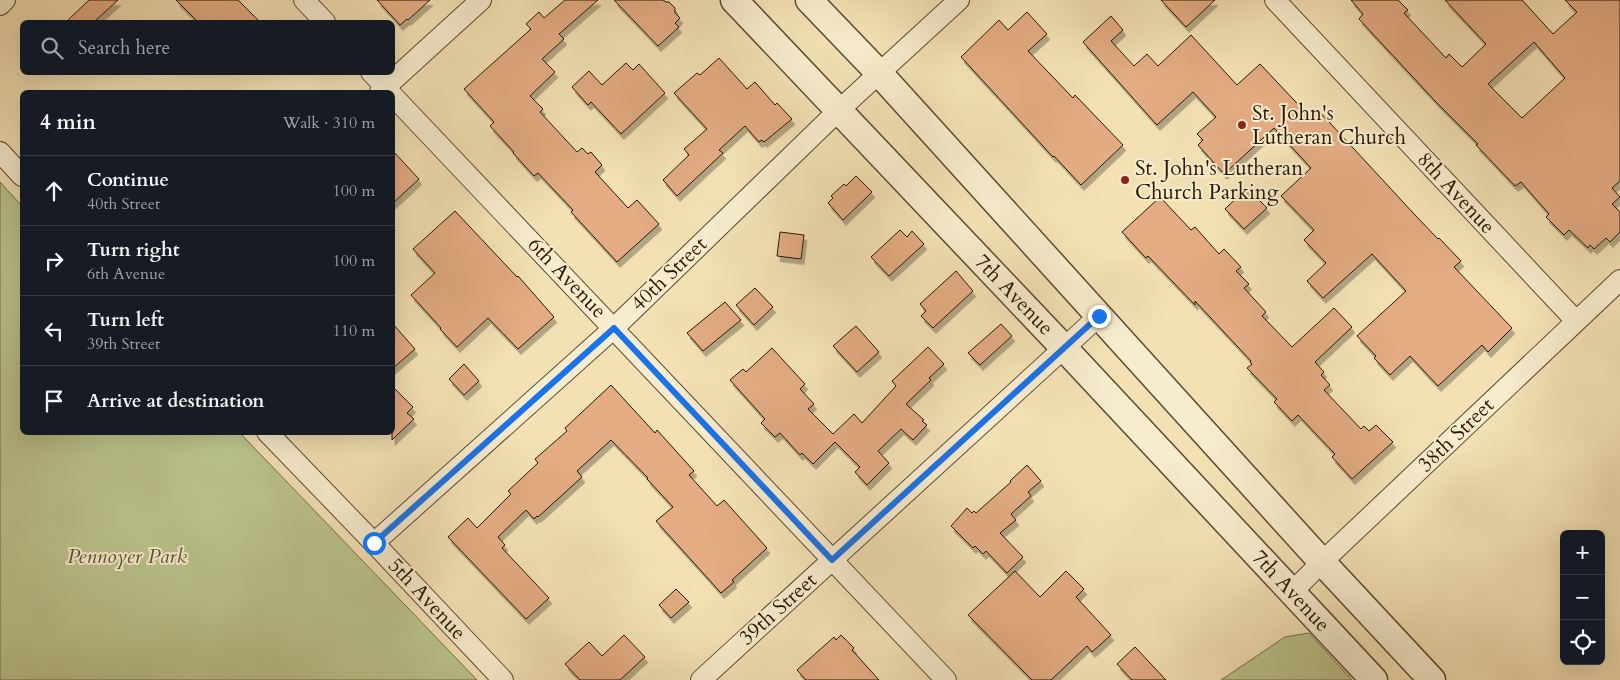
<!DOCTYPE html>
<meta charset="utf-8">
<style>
:root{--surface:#171b24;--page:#242831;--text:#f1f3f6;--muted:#9ea1a6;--line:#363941}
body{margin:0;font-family:Cardo,serif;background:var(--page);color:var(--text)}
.controls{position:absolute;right:15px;bottom:15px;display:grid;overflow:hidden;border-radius:8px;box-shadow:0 5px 20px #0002}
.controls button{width:45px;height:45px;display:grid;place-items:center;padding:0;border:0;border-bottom:1px solid var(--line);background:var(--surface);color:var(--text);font:25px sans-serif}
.stop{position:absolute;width:15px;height:15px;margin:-11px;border:4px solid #1a73e8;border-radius:50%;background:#fff}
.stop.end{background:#1a73e8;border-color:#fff;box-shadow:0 1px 5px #0008}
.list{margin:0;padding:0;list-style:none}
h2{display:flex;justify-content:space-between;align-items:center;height:65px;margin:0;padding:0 20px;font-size:21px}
h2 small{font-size:16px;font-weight:400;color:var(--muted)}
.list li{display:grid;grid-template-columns:32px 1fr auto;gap:15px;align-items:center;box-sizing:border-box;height:70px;padding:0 20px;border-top:1px solid var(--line)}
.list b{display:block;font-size:19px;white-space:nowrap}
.list p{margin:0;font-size:16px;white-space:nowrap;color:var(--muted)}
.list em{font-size:16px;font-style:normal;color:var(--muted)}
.icon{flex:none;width:28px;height:28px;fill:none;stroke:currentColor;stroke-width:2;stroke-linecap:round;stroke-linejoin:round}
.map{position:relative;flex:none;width:1620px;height:680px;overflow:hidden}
.search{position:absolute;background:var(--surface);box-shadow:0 5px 20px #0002;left:20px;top:20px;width:375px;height:55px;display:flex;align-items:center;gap:12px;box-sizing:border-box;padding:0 18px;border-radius:8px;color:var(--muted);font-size:19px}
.panel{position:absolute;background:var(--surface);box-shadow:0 5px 20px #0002;left:20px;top:90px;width:375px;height:345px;border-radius:8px}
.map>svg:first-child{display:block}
</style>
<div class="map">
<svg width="1620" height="680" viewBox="0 0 1620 680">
<defs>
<filter id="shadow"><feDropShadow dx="3" dy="5.5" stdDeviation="0" flood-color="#0004"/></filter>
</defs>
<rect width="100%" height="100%" fill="#f3e1b4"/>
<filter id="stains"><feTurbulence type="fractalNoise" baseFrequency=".004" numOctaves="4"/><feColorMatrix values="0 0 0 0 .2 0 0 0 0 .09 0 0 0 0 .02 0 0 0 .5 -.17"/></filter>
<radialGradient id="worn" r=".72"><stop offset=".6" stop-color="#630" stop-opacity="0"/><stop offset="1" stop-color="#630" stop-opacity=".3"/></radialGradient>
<path fill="#bbc38c" stroke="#726d46" d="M0,182L22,206V432L240,433L477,680H0Z
M1309,633L1352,680H1221L1285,637Z"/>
<path fill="#e3ac83" stroke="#281701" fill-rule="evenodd" filter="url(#shadow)" d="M89,0H118L94,22H66Z
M176,0H238L260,22H198Z
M377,0H430L408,20L407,19L400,25Z
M565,0H598L559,34L564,39L542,59L555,72L530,96L543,109L540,112L577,152L582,148L588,154L591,152L602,165L595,172L628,208L637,200L659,224L617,262L571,212L573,210L538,173L534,176L513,153L514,152L490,126L494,122L464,89L531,29L526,24L539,12L544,18Z
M614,0H663L666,2H669L675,8V13L680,18L675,23L679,27L658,46Z
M1161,0H1215L1186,27Z
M1351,0H1398L1408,10L1404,13L1446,58L1449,54L1462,67L1486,44L1445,0H1522L1553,34L1577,12L1565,0H1620V181L1612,188L1620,197L1612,204L1620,212V232L1610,242L1606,238L1594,249L1590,245L1588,248L1569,230L1564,235L1546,217L1549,214L1521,182L1515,186L1476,145L1478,144L1436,102L1359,19L1363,14ZM1534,42L1565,78L1522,118L1488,84Z
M1027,12L1047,34L1028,51L1073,98L1075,95L1123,145L1081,185L1054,156L1053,157L961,57L999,20L1008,30Z
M1111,16L1123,30L1111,41L1134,66L1147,54L1158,66L1191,35L1237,85L1260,64L1310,117L1318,110L1415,215L1438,239L1439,238L1461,261L1454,267L1512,328L1488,352L1482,345L1438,386L1410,356L1390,375L1374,358L1376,356L1357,336L1406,291L1372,254L1323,298L1307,281L1326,263L1304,240L1314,230L1281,196L1311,168L1274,128L1224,174L1198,145L1203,140L1197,134L1216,117L1193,92L1157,125L1083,42Z
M719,58L747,89L755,82L775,105L777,103L792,119L764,142L762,140L759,142L745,126L719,150L723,153L677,196L663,180L689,155L684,149L707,129L674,93L697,73L700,75Z
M626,63L633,70L639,64L665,93L621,134L591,102L588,105L572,87L589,71L602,85Z
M392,150L419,179L392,204Z
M856,176L872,192L843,220L828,203L833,198L831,196L844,184L846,186Z
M1247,188L1267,208L1244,229L1225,209Z
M1160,197L1191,230L1195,227L1219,254L1224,249L1241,267L1236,271L1249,284L1244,288L1266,312L1262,316L1292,347L1334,308L1352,327L1315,362L1324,372L1321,375L1330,385L1324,390L1361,429L1364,426L1369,431L1376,425L1393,442L1352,479L1332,457L1335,454L1298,415L1292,421L1274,402L1277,399L1247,368L1252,364L1250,362L1251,361L1195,301V305L1148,256L1146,258L1122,232Z
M455,211L517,277L518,276L554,317L518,349L488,318L457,347L440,329L441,328L411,295L435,273L413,249Z
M900,230L907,237L912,231L924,244L889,276L871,257Z
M780,232L804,235L801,259L777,256Z
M956,271L973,291L933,328L921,316L926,311L920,304Z
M755,288L773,307L754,325L736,305Z
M725,302L741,320L703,351L687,333Z
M392,323L415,349L392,369Z
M1001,324L1012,336L980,365L968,353Z
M856,326L879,352L857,372L833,346Z
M928,347L944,364L929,378L931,380L906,404L924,420L922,421L927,425L913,440L901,429L878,451L889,463L867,485L855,472L860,467L835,442L813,464L802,453L800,455L780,433L775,437L761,423L765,419L730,380L743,369L746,372L772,348L805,384L800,389L814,404L808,409L833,434L854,414L862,423L896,386L892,381Z
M464,364L479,381L464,395L449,379Z
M611,385L655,433L657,430L694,471L689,475L717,506L724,500L767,548L732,580L734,582L721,593L656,521L673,507L647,479L648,478L611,440L577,471L582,477L538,517L537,516L534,519L526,510L498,537L505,545L502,548L549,598L526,619L448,537L468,518L477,528L511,494L508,491L538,463L535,459L567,431L565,428Z
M392,386L413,407L407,413L414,419L392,440Z
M1027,465L1041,481L1028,492L1031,496L1011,514L1016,520L1000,533L1023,557L1007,573L986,551L983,554L975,546L973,548L951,526L967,508L972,513L974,511L976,513L1011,482L1010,481Z
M1015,571L1040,597L1066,571L1084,589L1076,597L1111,635L1092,652L1087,646L1051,680H1032L968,615Z
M676,589L689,602L671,618L659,605Z
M624,635L645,657L620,680H580L565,664L589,642L602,656Z
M841,635L854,648L852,650L879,680H806L797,670L834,637L836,640Z
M1135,647L1166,680H1132L1117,664Z"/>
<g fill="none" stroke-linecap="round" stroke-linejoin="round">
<defs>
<path id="minor" d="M304,0L325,22
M1275,0L1576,321
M0,5L5,0
M371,72L390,92
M380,92L481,0
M392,95L946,680
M0,152L22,176
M267,432L374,543L503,680
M374,543L614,328L838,111L959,0
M1292,592L1322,562L1620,280
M701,680L1099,316"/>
<path id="tertiary" d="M734,0L1064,348L1374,680
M809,0L879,73L1322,562L1432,680"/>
</defs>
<use href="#minor" stroke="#5b4a2e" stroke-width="22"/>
<use href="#tertiary" stroke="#5b4a2e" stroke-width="29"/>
<use href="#minor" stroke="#f7ecce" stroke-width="20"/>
<use href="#tertiary" stroke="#f7ecce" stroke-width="26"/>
</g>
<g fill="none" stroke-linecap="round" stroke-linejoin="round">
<path stroke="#1a73e8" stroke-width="6" d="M374,543L614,328L832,560L1099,316"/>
</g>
<g fill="#8f2418" stroke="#f7ecce" stroke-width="2">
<circle cx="1242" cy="125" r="5"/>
<circle cx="1125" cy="180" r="5"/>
</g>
<g text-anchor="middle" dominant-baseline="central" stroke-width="4" stroke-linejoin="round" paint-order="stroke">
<g font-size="21" fill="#281701" stroke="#f7ecce" text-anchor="start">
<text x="1252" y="113">St. John's<tspan x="1252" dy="24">Lutheran Church</tspan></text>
<text x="1135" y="168">St. John's Lutheran<tspan x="1135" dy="24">Church Parking</tspan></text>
</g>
<g font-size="21" fill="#281701" stroke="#f7ecce">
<text transform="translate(1456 193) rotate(47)">8th Avenue</text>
<text transform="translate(669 274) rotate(-44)">40th Street</text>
<text transform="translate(567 278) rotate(46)">6th Avenue</text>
<text transform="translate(1014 295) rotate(46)">7th Avenue</text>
<text transform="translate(1456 435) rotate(-44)">38th Street</text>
<text transform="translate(1291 591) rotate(47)">7th Avenue</text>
<text transform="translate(427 599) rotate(47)">5th Avenue</text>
<text transform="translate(778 609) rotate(-42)">39th Street</text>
</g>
<g font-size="21" font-style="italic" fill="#5b5332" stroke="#f7ecce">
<text x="127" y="556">Pennoyer Park</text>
</g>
</g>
<rect width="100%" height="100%" filter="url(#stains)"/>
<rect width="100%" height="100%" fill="url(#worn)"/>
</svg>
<div class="controls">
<button>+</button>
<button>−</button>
<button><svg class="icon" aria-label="locate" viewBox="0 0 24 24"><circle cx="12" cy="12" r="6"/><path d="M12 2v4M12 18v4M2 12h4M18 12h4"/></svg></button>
</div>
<div class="stop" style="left:374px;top:543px"></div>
<div class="stop end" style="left:1099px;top:316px"></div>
<div class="search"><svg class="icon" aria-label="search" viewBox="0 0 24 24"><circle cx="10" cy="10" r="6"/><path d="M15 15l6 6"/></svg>Search here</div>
<section class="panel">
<h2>4 min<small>Walk · 310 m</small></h2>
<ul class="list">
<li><svg class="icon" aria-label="ahead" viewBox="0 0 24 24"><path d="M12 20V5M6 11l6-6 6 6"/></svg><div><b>Continue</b><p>40th Street</p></div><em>100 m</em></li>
<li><svg class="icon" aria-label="right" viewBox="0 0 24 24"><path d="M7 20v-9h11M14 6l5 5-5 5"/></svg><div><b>Turn right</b><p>6th Avenue</p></div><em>100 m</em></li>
<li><svg class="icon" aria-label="left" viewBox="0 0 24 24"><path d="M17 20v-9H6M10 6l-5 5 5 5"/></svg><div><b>Turn left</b><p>39th Street</p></div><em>110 m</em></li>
<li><svg class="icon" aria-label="arrive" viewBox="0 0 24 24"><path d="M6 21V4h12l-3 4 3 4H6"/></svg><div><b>Arrive at destination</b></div></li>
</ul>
</section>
</div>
